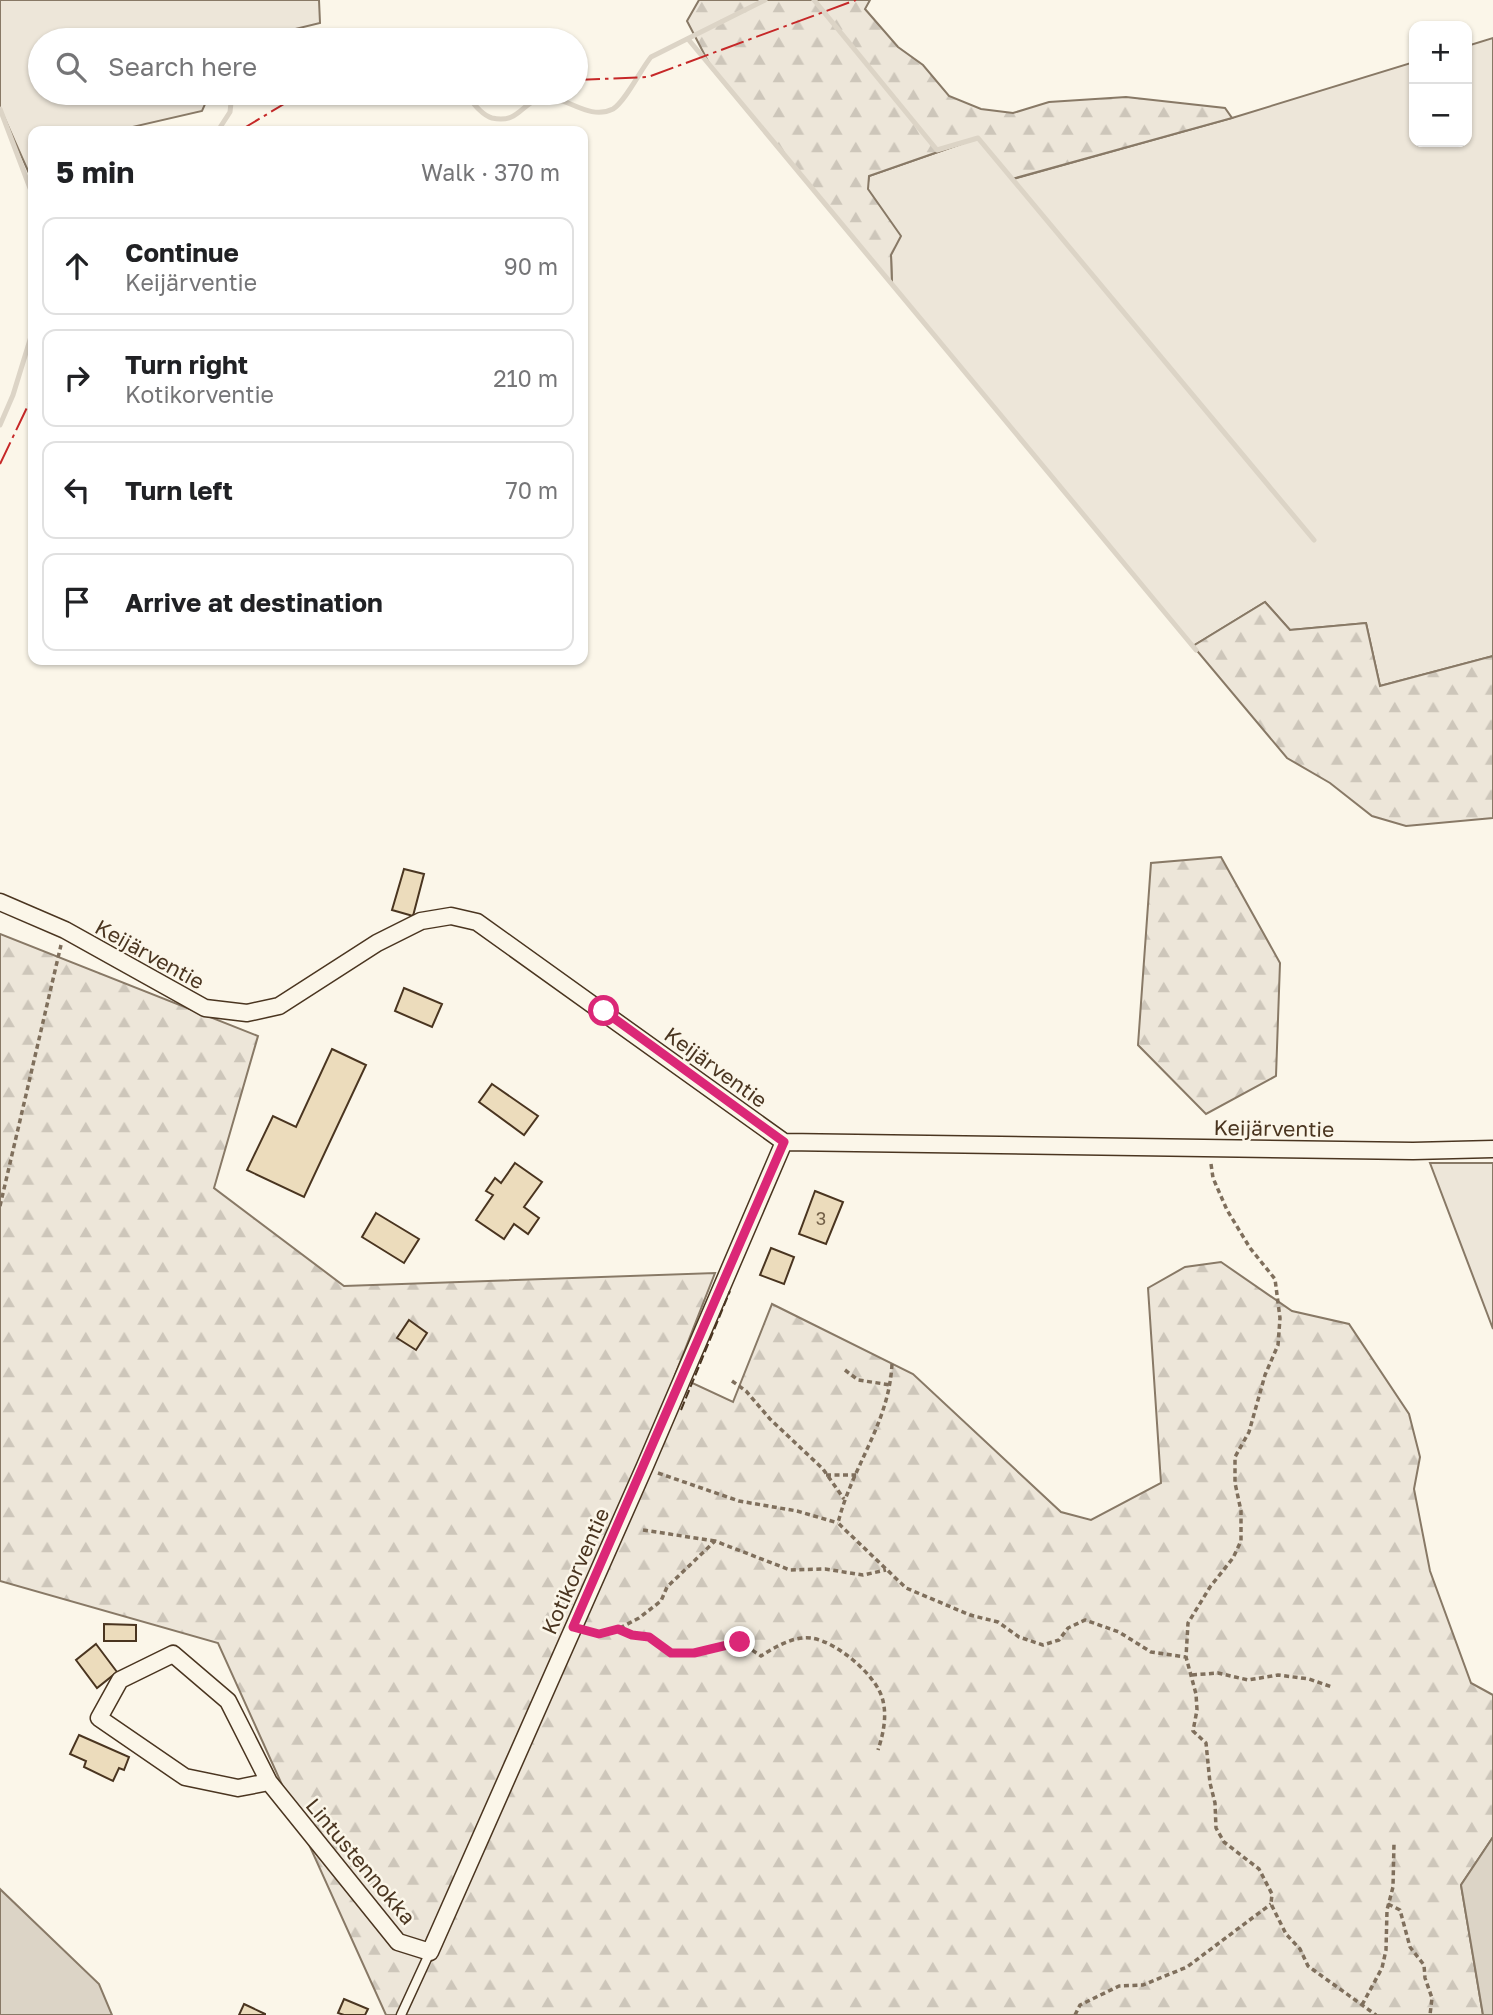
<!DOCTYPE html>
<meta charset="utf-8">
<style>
:root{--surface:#fff;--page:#f2f2f2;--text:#202124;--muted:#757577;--line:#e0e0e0}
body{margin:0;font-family:"Golos Text",sans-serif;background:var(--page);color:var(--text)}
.controls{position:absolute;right:21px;top:21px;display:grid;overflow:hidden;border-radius:14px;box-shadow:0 2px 5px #0004}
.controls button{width:63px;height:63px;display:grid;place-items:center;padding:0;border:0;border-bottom:2px solid var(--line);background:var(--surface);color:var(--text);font:35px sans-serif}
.stop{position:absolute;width:21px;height:21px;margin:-16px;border:5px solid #db2777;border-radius:50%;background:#fff}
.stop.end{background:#db2777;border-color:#fff;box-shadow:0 2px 7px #0008}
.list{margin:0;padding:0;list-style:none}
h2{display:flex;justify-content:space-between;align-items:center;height:91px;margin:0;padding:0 28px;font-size:30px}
h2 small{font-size:23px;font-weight:400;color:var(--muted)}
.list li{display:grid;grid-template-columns:46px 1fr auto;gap:21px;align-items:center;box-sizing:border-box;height:98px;margin:0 14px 14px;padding:0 14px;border:2px solid var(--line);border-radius:14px}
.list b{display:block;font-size:26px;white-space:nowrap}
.list p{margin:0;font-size:23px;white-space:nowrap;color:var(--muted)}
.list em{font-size:23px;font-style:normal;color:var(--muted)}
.icon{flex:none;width:38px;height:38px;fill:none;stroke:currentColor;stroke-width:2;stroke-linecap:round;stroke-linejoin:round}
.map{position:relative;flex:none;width:1493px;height:2015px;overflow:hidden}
.search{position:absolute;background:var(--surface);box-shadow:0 2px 5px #0004;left:28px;top:28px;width:560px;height:77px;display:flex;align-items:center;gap:18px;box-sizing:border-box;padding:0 24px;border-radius:38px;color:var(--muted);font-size:26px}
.panel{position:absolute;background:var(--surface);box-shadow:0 2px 5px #0004;left:28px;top:126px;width:560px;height:539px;border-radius:14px}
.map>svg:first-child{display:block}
</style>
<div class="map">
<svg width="1493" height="2015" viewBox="0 0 1493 2015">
<defs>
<pattern id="forest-firs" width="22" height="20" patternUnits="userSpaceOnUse" patternTransform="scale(1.75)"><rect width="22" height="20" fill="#ede6d9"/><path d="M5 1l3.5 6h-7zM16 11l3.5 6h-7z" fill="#cdc6ba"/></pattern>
</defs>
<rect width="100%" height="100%" fill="#fbf6e9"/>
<path fill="#ede6d9" stroke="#887966" stroke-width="2" d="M0,0H319L320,23L250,40H40V93H210L202,111L132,127L130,131H33V182L0,108Z
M1493,38V656L1380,686L1366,623L1290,630L1265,602L1193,646L892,285L891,255L867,189L869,176L978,138L1013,179L1232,118L1414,62V142H1467V46Z
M1430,1163H1493V1329Z"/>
<path fill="url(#forest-firs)" stroke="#887966" stroke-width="2" d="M699,0H870L865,9L898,47L923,65L949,96L981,109L1013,113L1049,102L1126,97L1225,108L1232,118L1012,179L978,138L869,176L868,189L901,236L891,255L892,285L712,69L687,21Z
M1265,602L1290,630L1366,623L1380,686L1493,656V818L1406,826L1372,816L1330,783L1287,758L1193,646Z
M1221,857L1280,963L1276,1076L1206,1114L1138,1045L1151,863Z
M0,934L258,1036L214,1188L344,1286L715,1273L675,1375L733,1402L772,1304L913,1374L1061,1512L1091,1520L1161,1483L1148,1288L1185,1267L1221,1262L1292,1311L1349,1324L1409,1414L1420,1457L1414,1489L1430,1571L1471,1683L1493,1695V1837L1461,1885L1483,2015H386L218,1643L0,1581Z"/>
<path fill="#dcd4c6" stroke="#887966" stroke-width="2" d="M1493,1837V2015H1483L1461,1885Z
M0,1889L99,1984L112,2015H0Z"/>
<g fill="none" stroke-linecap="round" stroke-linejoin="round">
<path stroke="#dcd4c6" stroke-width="5" d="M814,0L937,150L978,138L1314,540
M688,39L1196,650
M465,93C472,101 481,115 492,118C518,124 521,104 540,98C563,92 587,122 613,109C625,102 641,69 651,57L765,0
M0,109L33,196
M211,131L219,129L230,112L232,93
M0,425L13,395L33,330"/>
</g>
<path fill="#ecdcbc" stroke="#4a3520" stroke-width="2" d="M404,869L424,874L413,916L392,910Z
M404,988L442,1004L432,1027L395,1011Z
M332,1049L366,1065L304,1197L247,1170L273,1116L296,1127Z
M492,1084L538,1116L524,1135L479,1102Z
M515,1163L542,1182L524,1207L539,1218L528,1234L514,1224L504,1239L476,1220L493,1195L486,1191L495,1178L501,1183Z
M815,1191L843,1202L826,1244L799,1234Z
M376,1213L419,1239L404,1263L362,1237Z
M771,1248L794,1257L784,1284L760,1275Z
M409,1320L427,1333L416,1350L397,1338Z
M104,1624L136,1625V1641H104Z
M96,1644L117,1672L97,1688L76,1660Z
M79,1735L129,1757L124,1770L119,1768L113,1781L84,1767L86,1761L70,1754Z
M344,1999L368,2009L365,2015H344L338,2013Z
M244,2004L265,2014V2015H239Z"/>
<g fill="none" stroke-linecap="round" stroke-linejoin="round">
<defs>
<path id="service" d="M401,2015L430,1952"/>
<path id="minor" d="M0,902L65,930L205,1008L247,1013L279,1006L377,943L421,921L451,916L477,922L784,1142L1413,1151L1493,1149
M269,1782L238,1788L185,1777L99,1718L120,1680L173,1654L228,1701L269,1782L398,1942L430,1952L645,1466L784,1142"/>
</defs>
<use href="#service" stroke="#4a3520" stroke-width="11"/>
<use href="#minor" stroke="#4a3520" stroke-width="19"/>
<path stroke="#7f6f5c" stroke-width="3.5" stroke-dasharray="5 3.5" stroke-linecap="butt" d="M1211,1164L1213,1178L1227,1210L1250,1248L1275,1279L1280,1318L1278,1345L1265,1375L1249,1432L1235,1457V1483L1241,1511V1541L1233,1558L1210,1587L1188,1623L1186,1657L1196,1694L1197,1710L1193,1731L1206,1743L1210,1783L1215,1803L1216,1828L1224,1842L1259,1869L1272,1894L1271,1904L1286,1934L1300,1949L1308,1966L1376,2015
M0,1206L61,945
M892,1364C889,1424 852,1466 838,1523L906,1588L970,1615L998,1622L1019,1637L1043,1645L1059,1640L1068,1628L1085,1620L1119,1632L1151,1652L1186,1657
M845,1370L858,1380L891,1385
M732,1381L746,1391L770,1419L823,1469L844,1499
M658,1473L739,1501L797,1511L838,1523
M826,1475H856
M643,1530L715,1541
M618,1629L633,1635L649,1637L671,1653H694L740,1642L761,1656C775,1647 793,1636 811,1638C836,1641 878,1676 883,1701C887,1717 883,1735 878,1750
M587,1631L599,1634L618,1629L639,1618L661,1601L667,1587L715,1541L790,1570L825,1569L863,1575L886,1570
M1192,1675L1218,1673L1248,1680L1278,1675L1309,1679L1332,1687
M1388,1904L1400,1910L1410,1947L1424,1965L1425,1978L1432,1998L1430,2015
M1362,2005L1382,1968L1386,1950L1387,1910L1393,1887L1394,1843
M1075,2015L1080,2005L1119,1986L1143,1985L1187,1967L1271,1904"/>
<use href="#service" stroke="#fbf6e9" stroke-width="8"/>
<use href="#minor" stroke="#fbf6e9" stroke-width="16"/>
<path stroke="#4a3520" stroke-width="2" stroke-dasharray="9 3.5" stroke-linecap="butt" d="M681,1410L730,1291"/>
<path stroke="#c62828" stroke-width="2" stroke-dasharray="24 5 3.5 5" stroke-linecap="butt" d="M576,80L648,77L856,0
M239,131L289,101L392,93
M0,464L33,395"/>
</g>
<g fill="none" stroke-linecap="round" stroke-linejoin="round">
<path stroke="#db2777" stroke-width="9" d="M604,1011L784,1142L573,1627L599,1634L618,1629L632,1635L649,1637L671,1653H694L740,1642"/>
</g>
<g text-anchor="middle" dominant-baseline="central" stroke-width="5" stroke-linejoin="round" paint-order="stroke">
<g font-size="18" fill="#725f47">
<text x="821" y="1218">3</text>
</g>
<g font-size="21" fill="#4a3520" stroke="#fbf6e9">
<text transform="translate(150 954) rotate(29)">Keijärventie</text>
<text transform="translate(716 1067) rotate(36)">Keijärventie</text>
<text transform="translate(1274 1128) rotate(1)">Keijärventie</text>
<text transform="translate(575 1571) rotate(-66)">Kotikorventie</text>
<text transform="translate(361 1861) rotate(50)">Lintustennokka</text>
</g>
</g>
</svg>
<div class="controls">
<button>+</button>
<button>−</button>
</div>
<div class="stop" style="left:604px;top:1011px"></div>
<div class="stop end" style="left:740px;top:1642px"></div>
<div class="search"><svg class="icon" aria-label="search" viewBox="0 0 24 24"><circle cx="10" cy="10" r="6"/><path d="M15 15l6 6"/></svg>Search here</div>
<section class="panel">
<h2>5 min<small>Walk · 370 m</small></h2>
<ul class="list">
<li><svg class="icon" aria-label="ahead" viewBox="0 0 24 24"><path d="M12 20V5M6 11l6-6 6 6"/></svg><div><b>Continue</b><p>Keijärventie</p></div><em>90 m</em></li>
<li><svg class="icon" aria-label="right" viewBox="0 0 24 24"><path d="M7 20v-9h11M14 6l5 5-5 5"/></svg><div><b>Turn right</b><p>Kotikorventie</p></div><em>210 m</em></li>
<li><svg class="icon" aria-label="left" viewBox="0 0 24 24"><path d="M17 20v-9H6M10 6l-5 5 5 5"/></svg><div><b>Turn left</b></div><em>70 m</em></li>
<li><svg class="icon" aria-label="arrive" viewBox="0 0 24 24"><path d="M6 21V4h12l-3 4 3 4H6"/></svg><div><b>Arrive at destination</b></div></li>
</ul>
</section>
</div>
